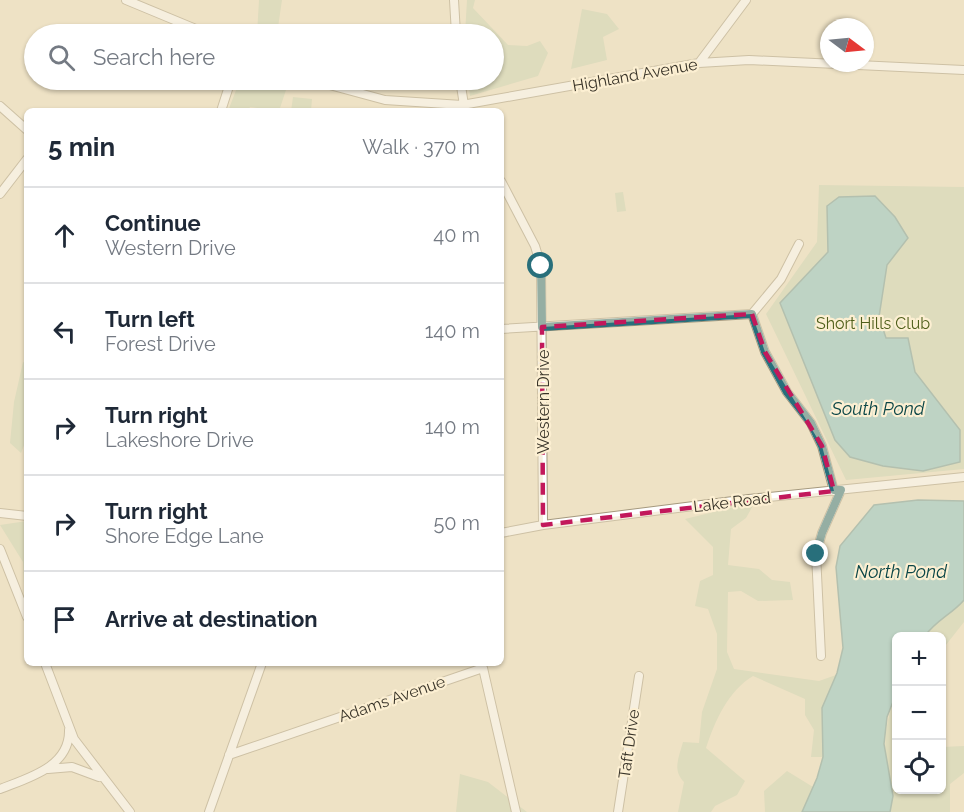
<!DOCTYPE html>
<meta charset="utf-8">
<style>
:root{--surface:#fff;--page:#f6f6f7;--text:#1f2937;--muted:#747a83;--line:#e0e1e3}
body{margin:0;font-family:Raleway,sans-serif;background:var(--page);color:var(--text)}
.controls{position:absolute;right:18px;bottom:18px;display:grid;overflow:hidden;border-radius:9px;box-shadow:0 2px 4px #0004}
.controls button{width:54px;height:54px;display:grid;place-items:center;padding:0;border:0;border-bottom:2px solid var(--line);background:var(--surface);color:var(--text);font:30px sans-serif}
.compass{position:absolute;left:820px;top:18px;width:54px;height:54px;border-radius:50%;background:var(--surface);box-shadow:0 2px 4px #0004;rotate:106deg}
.stop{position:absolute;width:18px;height:18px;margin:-14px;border:4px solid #286f7b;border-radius:50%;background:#fff}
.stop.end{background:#286f7b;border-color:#fff;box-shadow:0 2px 6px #0008}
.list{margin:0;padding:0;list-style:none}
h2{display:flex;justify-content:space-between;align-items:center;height:78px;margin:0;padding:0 24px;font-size:26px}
h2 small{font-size:20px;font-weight:400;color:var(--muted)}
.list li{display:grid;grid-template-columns:39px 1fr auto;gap:18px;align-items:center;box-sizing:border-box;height:96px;padding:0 24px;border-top:2px solid var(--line)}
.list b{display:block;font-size:22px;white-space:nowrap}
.list p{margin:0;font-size:20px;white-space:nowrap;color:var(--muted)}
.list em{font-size:20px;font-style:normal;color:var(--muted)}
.icon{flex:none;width:33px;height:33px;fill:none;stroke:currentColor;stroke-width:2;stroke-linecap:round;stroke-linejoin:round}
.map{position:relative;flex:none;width:964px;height:812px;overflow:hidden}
.search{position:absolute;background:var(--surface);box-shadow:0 2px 4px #0004;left:24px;top:24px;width:480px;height:66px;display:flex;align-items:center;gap:15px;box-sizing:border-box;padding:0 21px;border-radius:33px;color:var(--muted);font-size:22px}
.panel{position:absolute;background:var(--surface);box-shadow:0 2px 4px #0004;left:24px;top:108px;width:480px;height:558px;border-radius:9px}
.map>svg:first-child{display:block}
</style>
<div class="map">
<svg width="964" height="812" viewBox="0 0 964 812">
<rect width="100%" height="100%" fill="#eee2c5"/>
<path fill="#cad4b4" d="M259,0H282L277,34H257Z
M467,0H475L473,8L508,45L527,46L540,41L548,53L538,76L470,96L468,80H494V34H465Z
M582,9L607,14L619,29L603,37L607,60L571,69Z
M240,80H256L286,90L279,111L250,107L248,111H228Z
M293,97L312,99L311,111H291Z
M819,185L964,187V469L846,480L766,314L817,242Z
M623,192L626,211L617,212L615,193Z
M23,362L27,364V438L21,453L10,443L14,402Z
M755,502L746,518L731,529L728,565L759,569L772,580L790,582L793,600L758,601L741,591L728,592L727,652L734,669L819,681L836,675L822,708L823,757H811L814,730L805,715V699L753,676C728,691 715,721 706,748L745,781L737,795L715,806L711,812H678L684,782C672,770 679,757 683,742L699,743L702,712L717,669V634L708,609L695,606L700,581L713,575V547L685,519Z
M27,521V587H24L23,562L0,525Z
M964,600V622L942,650V636H925C935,621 952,614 964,600Z
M896,694V790H942V747L964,746V773L950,784V812H890C893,796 890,785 887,769C883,742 886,719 896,694Z
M787,771L813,787L802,812H765L764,791Z
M460,774L488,782L527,812H456Z"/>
<path fill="#83c2c3" stroke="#6c9794" stroke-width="1.5" d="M875,196L895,217L908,238L887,265L879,317L886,338H908L915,372L960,430V462L923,471L883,466L850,457L835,440L780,303L828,252L827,206L839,197Z
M918,500L964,501V600C952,614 935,621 925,636H896V694L887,717L884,744L893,796L890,812H802L817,778L823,757L822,708L837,673L843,648L836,567L840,546L874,505Z"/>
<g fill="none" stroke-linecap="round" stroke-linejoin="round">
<defs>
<path id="street" d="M126,0L208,34
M454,0L456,34
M699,63L746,0
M311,80L385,100L462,105L699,63L749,60L964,70
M460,80L465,111
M0,106L27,130
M221,111L231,80
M501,181L535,246L541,266L543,525
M0,194L27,159
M799,244L781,279L752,314L765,352L787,392L811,423L822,446L834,491
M501,329L752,314
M0,513L27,516
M501,533L543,525L749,499L964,477
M0,549L27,617
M821,656L816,554L822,533L841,490
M45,663L74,739L130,812
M229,755L483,668L516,812
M48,769L72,767L99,777
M0,789C28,778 70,767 69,730
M209,812L262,663
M618,812L639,676"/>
</defs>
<use href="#street" stroke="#a5997e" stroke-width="10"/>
<use href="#street" stroke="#fff" stroke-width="8"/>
</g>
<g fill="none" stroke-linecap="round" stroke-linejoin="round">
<path stroke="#286f7b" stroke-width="8" d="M541,266L542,327L752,314L765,352L787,392L811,423L822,446L834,490H841L822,533L816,554"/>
</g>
<path d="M0 0H964V812H0ZM752,314L765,352L822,446L834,491L543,525L542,327Z" fill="#eee2c5" fill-opacity=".55" fill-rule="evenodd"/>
<path fill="none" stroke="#c2185b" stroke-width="4.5" stroke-dasharray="12 8" stroke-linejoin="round" d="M752,314L765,352L822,446L834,491L543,525L542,327Z"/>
<g text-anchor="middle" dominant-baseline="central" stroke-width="4.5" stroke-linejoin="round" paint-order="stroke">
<g font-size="16" fill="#383328" stroke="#fcefd2">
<text transform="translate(635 75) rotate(-10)">Highland Avenue</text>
<text transform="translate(543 402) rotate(-90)">Western Drive</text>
<text transform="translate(732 502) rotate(-7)">Lake Road</text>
<text transform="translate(392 699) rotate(-19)">Adams Avenue</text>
<text transform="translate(629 744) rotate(-82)">Taft Drive</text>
</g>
<g font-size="16" fill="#4f5f1b" stroke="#fcefd2">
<text x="873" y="323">Short Hills Club</text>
</g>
<g font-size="18" font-style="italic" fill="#0b4647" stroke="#fcefd2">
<text x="878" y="408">South Pond</text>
<text x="901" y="571">North Pond</text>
</g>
</g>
</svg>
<div class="controls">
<button>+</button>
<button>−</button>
<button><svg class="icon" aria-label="locate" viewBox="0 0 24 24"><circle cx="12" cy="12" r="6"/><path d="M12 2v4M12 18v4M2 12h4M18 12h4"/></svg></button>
</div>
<svg class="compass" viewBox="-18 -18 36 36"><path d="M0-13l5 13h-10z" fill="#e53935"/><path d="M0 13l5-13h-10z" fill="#747a83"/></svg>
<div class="stop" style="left:541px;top:266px"></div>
<div class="stop end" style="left:816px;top:554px"></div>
<div class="search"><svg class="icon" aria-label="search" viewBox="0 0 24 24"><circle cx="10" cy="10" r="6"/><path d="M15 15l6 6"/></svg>Search here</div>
<section class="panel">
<h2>5 min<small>Walk · 370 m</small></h2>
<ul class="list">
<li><svg class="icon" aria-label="ahead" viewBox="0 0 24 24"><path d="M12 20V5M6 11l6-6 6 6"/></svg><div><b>Continue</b><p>Western Drive</p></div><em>40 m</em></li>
<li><svg class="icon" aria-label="left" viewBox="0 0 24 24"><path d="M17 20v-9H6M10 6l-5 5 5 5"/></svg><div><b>Turn left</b><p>Forest Drive</p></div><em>140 m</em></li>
<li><svg class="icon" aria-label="right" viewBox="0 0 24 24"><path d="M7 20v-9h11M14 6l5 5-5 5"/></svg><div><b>Turn right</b><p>Lakeshore Drive</p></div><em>140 m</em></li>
<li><svg class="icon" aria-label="right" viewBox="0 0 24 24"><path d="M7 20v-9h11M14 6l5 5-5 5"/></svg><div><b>Turn right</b><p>Shore Edge Lane</p></div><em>50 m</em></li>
<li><svg class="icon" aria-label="arrive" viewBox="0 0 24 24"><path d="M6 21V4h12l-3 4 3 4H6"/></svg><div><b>Arrive at destination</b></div></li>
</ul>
</section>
</div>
